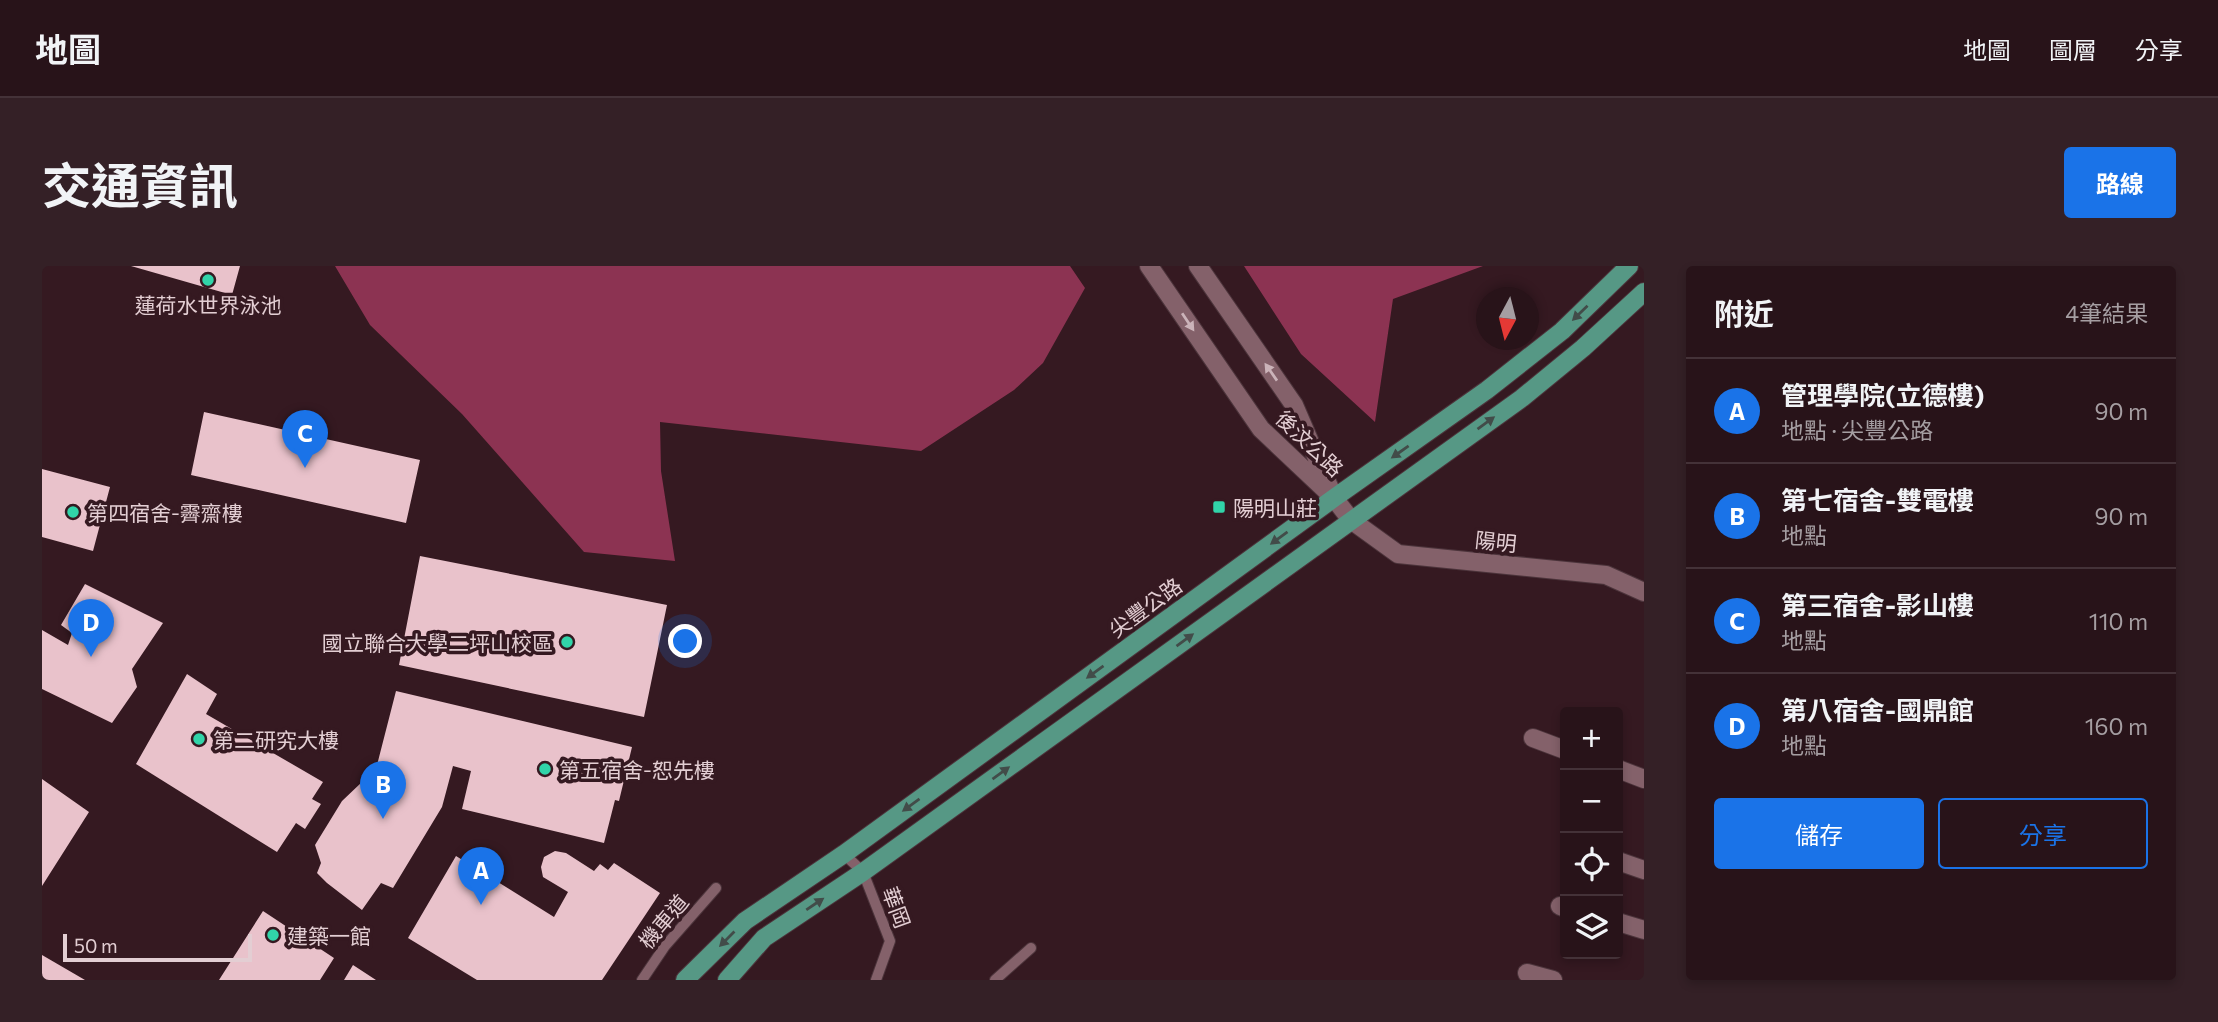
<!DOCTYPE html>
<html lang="zh-TW">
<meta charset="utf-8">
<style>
:root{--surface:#281319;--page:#342026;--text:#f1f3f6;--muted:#a59ea2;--line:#443238;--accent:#1a73e8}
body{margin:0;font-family:Commissioner,"Noto Sans TC",sans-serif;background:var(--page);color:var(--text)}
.controls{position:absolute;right:21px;bottom:21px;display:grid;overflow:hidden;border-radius:7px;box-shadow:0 4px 10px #0003}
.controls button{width:63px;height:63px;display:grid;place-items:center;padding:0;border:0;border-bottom:2px solid var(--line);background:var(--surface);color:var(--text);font:35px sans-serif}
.compass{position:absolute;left:1434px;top:21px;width:63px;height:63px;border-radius:50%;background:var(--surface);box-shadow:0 4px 10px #0003;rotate:187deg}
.scale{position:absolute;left:21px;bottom:18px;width:189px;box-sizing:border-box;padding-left:7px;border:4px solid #e3ced3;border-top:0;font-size:19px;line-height:24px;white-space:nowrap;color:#e3ced3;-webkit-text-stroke:5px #351921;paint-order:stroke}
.you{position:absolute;left:644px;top:376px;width:24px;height:24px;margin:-18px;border:5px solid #fff;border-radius:50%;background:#1a73e8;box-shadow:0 0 0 10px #1a73e833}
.badge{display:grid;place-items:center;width:46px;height:46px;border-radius:50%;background:var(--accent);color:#fff;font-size:23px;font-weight:700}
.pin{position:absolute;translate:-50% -58px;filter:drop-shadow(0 2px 4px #0008)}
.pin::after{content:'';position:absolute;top:37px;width:24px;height:21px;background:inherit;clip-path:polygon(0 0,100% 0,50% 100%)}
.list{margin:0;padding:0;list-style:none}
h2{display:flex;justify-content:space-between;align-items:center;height:91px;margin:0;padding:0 28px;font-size:30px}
h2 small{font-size:23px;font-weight:400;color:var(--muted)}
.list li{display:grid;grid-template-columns:46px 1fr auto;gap:21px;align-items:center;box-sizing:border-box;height:105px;padding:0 28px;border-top:2px solid var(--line)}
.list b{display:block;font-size:26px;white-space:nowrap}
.list p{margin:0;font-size:23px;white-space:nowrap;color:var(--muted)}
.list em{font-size:23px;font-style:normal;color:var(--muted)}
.actions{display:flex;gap:14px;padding:21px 28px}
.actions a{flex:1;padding:16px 0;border:2px solid var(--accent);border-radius:7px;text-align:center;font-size:24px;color:var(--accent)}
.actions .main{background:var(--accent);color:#fff}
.icon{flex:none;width:38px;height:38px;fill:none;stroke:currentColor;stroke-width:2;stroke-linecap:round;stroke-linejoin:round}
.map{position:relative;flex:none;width:1602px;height:714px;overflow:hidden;border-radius:7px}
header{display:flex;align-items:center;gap:42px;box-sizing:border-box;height:98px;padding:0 35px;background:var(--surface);border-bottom:2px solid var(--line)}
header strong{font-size:33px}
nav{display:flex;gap:38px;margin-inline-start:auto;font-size:24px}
.intro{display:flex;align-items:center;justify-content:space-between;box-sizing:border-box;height:168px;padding:0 42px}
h1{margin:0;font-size:49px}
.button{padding:18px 32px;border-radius:7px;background:var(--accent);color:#fff;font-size:24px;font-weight:700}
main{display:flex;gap:42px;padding:0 42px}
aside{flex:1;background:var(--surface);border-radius:7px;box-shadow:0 4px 10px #0003}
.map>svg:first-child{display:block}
</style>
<header>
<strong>地圖</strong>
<nav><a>地圖</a><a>圖層</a><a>分享</a></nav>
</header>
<div class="intro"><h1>交通資訊</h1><a class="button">路線</a></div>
<main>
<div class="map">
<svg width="1602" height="714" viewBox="0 0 1602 714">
<rect width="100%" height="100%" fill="#351921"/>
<path fill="#8c3352" d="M293,0H1028L1043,22L1001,97L972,124L879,185L618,156L619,205L633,295L542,286L420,148L328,59Z
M1202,0H1441L1351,33L1333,156L1259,88Z"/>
<path fill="#e9c2cb" d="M89,0H198L190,29Z
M162,146L378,194L364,257L149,209Z
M0,203L68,221L51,285L0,271Z
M378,290L625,339L602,451L357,399Z
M43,318L121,357L90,403L95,421L70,457L0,423V364L26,379L30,367L19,359Z
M145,408L175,428L164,448L281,516L270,533L279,538L263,563L254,557L235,586L94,498Z
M354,425L590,481L577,535L573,534L562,577L420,543L429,505L411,500L400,541L351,622L339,617L320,644L285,617L275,607L279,597L273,579L300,535L320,516L328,500L334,503Z
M0,513L47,546L0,620Z
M513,585L524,587L552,605L558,598L566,604L572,597L618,627L560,714H435L366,672L414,590L512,651L526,626L501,611L499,601L502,591Z
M221,645L292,692L278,714H177Z
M0,689L43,714H0Z
M311,699L334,714H302Z"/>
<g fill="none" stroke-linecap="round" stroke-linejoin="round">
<defs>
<path id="service" d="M802,588L821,606L848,675L834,714
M600,714L623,680L674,622
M953,714L989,682"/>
<path id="minor" d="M1309,254L1356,288L1564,309L1602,326
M1491,472L1523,484
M1576,503L1602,513
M1576,595L1602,604
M1518,640L1523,642
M1576,656L1602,664
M1485,707L1511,714"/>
<path id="tertiary" d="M1107,0L1219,163L1292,232L1309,254
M1156,0L1252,139L1289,225"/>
<path id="primary" d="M643,714L703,655L802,588L1292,232L1445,124L1520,65L1587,0
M685,714L722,672L821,606L1480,132L1541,82L1602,26"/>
</defs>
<use href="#service" stroke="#4c343b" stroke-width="12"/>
<use href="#minor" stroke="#4c343b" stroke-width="20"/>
<use href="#tertiary" stroke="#4c343b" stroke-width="20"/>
<use href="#primary" stroke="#4c343b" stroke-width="20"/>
<use href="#service" stroke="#84616a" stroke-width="10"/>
<use href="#minor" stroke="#84616a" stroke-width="18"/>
<use href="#tertiary" stroke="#84616a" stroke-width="18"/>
<use href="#primary" stroke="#569885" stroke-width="18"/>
</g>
<defs><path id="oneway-solid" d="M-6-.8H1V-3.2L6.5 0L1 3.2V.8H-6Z" transform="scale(1.75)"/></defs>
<g fill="#424c49">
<use href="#oneway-solid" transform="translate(1538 47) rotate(136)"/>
<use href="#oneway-solid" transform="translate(1444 157) rotate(-36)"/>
<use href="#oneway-solid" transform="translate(1358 186) rotate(145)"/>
<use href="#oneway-solid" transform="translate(1237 272) rotate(144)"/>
<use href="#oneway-solid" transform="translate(1143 374) rotate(-36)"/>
<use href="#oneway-solid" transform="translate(1053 406) rotate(144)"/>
<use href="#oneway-solid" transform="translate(959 507) rotate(-36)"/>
<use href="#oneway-solid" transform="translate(869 539) rotate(144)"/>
<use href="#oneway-solid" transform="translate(773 638) rotate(-34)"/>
<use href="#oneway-solid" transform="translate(685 673) rotate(135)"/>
</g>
<g fill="#cbb3b9">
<use href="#oneway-solid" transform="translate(1146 56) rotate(56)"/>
<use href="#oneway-solid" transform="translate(1229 106) rotate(-125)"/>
</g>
<g fill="#31d4a9" stroke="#351921" stroke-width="2.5">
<circle cx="166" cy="14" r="7"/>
<rect x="1170" y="234" width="14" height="14" rx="3.5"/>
<circle cx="31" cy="246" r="7"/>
<circle cx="525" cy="376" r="7"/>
<circle cx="157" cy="473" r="7"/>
<circle cx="503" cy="503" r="7"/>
<circle cx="231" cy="669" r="7"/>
</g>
<g text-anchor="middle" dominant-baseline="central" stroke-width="7" stroke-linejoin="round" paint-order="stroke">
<g font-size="21" fill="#e3ced3" stroke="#351921" text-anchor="start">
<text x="166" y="38" text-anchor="middle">蓮荷水世界泳池</text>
<text x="1191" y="241">陽明山莊</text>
<text x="45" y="246">第四宿舍-霽齋樓</text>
<text x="511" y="376" text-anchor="end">國立聯合大學二坪山校區</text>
<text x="171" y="473">第二研究大樓</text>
<text x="517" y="503">第五宿舍-恕先樓</text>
<text x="245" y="669">建築一館</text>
</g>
<g font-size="21" fill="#e3ced3" stroke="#351921">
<text transform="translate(1268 177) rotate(44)">後汶公路</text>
<text transform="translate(1454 275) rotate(6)">陽明</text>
<text transform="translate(1103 341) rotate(-36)">尖豐公路</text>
<text transform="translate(855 641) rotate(70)">華岡</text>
<text transform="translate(621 655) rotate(-50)">機車道</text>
</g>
</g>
</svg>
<div class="controls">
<button>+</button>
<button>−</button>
<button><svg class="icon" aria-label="locate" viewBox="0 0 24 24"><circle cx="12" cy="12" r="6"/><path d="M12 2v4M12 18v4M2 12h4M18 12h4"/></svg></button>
<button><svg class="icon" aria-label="layers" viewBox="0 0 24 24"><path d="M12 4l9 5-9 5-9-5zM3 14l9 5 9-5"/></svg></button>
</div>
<svg class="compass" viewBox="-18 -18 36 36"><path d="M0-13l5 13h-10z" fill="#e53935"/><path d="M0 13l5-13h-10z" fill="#a59ea2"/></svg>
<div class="scale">50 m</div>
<div class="you"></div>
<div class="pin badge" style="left:439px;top:639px">A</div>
<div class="pin badge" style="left:341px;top:553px">B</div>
<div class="pin badge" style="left:263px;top:202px">C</div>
<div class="pin badge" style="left:49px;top:391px">D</div>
</div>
<aside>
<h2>附近<small>4筆結果</small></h2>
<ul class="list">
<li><span class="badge">A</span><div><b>管理學院(立德樓)</b><p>地點 · 尖豐公路</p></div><em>90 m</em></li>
<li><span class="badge">B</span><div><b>第七宿舍-雙電樓</b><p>地點</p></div><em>90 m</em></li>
<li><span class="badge">C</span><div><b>第三宿舍-影山樓</b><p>地點</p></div><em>110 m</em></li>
<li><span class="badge">D</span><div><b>第八宿舍-國鼎館</b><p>地點</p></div><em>160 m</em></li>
</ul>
<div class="actions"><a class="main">儲存</a><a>分享</a></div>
</aside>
</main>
